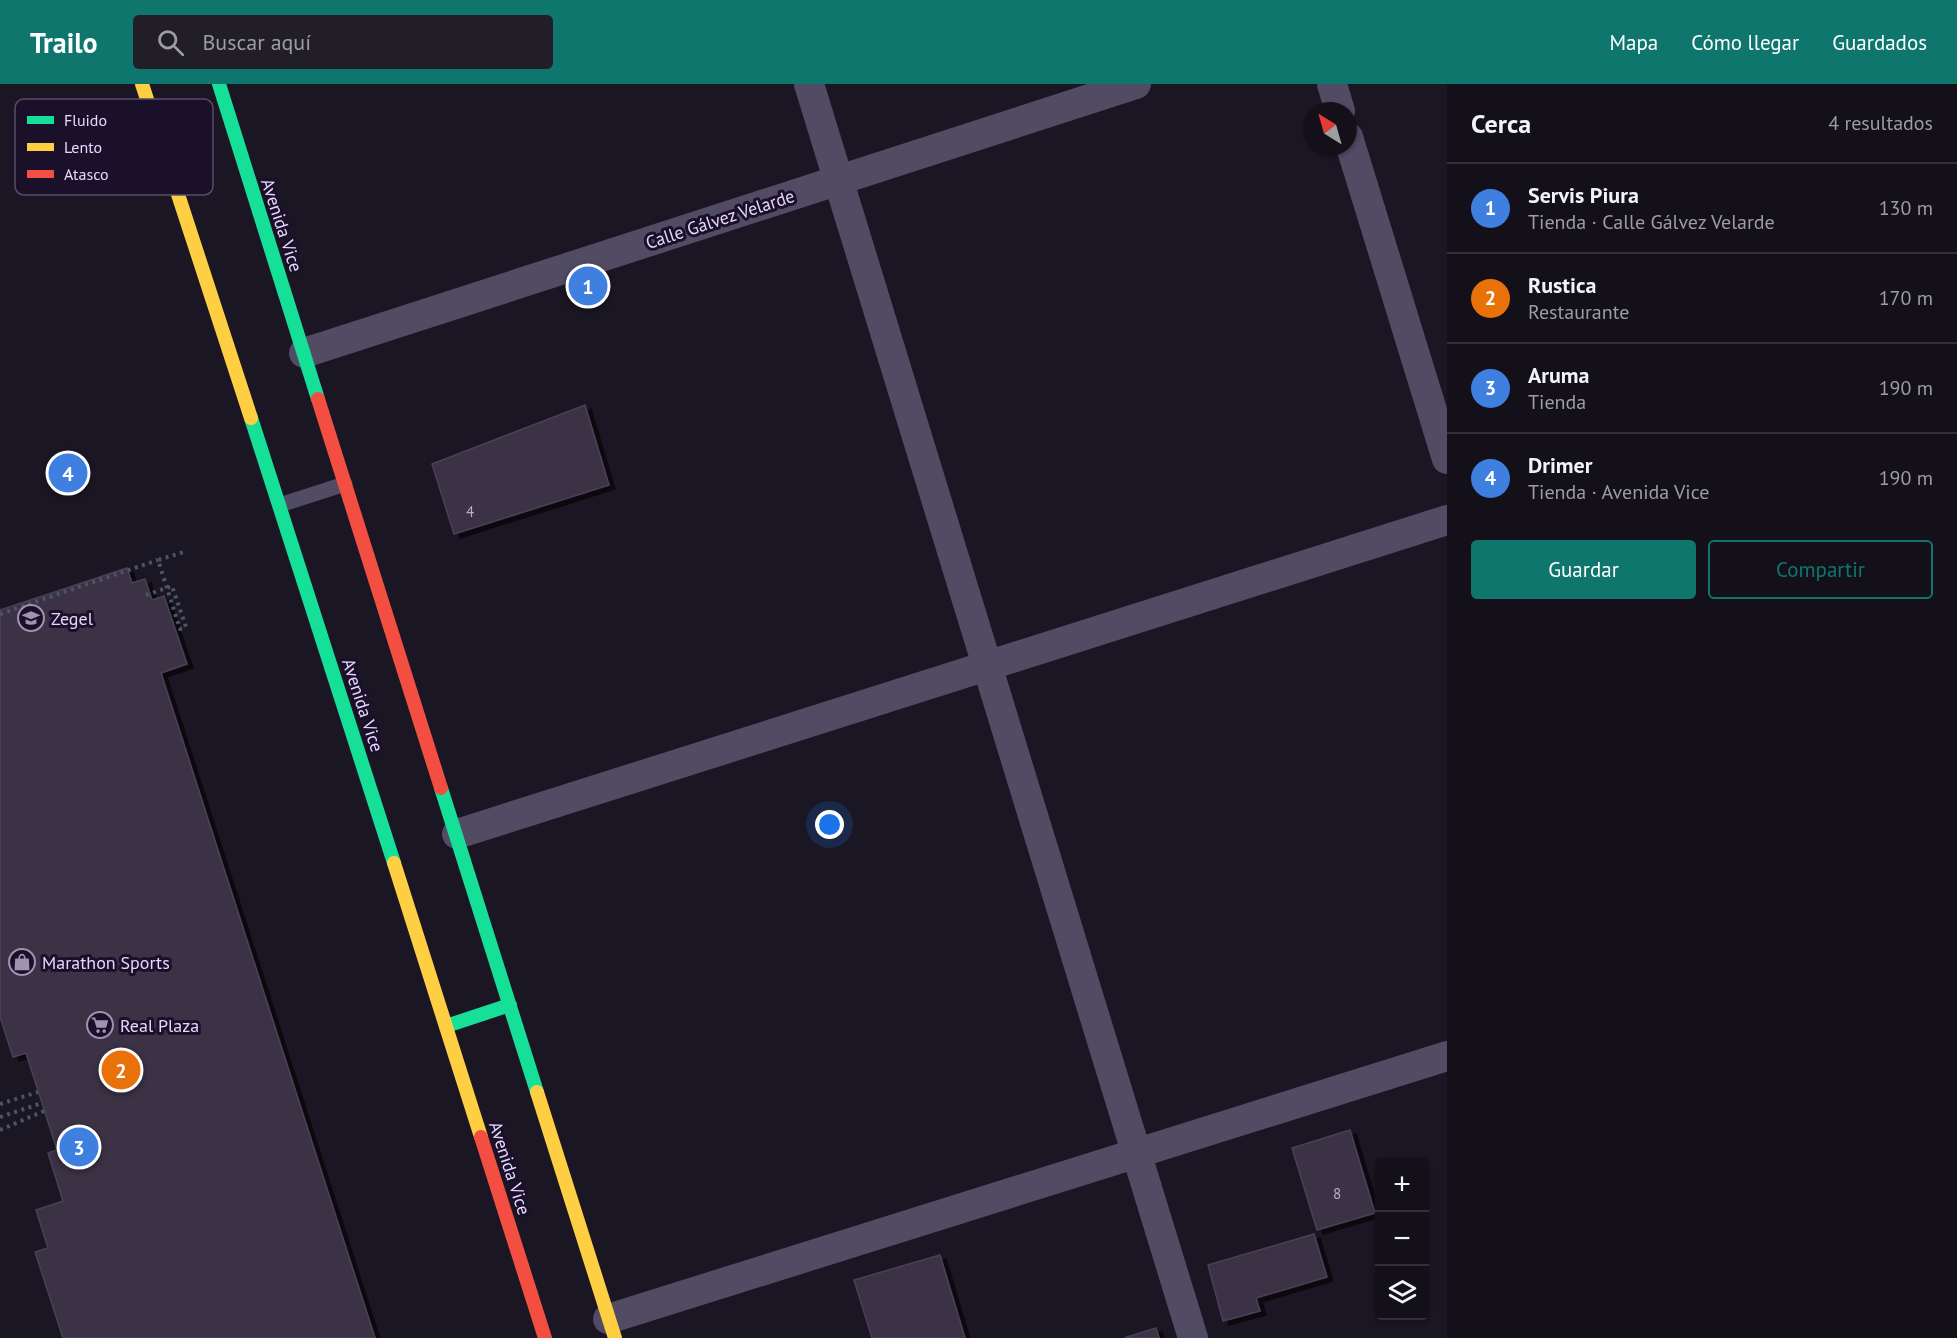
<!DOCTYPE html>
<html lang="es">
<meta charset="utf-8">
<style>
:root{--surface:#14101a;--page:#211e27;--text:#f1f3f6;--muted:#9d9da2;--line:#333039;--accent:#0f766e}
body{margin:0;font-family:"PT Sans",sans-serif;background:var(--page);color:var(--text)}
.controls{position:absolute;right:18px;bottom:18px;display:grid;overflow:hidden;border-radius:6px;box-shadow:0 2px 4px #0004}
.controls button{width:54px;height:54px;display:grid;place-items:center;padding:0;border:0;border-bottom:2px solid var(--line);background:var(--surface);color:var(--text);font:30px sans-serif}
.compass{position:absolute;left:1303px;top:18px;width:54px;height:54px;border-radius:50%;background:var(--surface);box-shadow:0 2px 4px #0004;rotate:323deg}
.you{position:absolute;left:830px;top:741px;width:21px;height:21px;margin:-15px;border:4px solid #fff;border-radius:50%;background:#1a73e8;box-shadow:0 0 0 9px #1a73e833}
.badge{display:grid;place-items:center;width:39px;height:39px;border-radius:50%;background:var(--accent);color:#fff;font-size:20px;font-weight:700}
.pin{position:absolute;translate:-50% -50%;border:3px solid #fff;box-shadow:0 2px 6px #0006}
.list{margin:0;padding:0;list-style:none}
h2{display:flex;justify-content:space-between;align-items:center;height:78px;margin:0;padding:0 24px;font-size:26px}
h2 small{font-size:20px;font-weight:400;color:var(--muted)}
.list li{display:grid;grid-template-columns:39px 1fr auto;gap:18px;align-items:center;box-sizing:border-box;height:90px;padding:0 24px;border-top:2px solid var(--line)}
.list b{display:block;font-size:22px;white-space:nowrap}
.list p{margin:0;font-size:20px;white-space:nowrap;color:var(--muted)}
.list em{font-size:20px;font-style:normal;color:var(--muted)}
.actions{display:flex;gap:12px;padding:18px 24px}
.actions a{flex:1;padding:14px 0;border:2px solid var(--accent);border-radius:6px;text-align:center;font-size:21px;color:var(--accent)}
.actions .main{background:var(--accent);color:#fff}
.icon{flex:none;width:33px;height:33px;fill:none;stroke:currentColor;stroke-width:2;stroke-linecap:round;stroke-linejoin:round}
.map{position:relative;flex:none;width:1447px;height:1254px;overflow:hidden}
header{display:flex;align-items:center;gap:36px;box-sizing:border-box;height:84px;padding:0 30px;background:var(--accent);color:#fff}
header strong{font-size:28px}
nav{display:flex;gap:33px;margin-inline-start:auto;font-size:21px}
.search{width:420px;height:54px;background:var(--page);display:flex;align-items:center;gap:15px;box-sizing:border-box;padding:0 21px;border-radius:6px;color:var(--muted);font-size:22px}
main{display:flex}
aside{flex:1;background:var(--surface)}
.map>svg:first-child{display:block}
</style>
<header>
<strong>Trailo</strong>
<div class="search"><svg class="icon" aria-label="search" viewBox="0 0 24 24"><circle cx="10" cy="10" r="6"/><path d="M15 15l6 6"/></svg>Buscar aquí</div>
<nav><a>Mapa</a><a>Cómo llegar</a><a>Guardados</a></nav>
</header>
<main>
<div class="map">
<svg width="1447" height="1254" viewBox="0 0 1447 1254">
<defs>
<filter id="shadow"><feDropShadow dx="6" dy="4" stdDeviation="0" flood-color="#0009"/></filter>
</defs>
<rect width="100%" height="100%" fill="#1b1623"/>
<path fill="#3a3345" stroke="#494157" stroke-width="1.5" filter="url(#shadow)" d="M585,321L609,401L454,450L432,380Z
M127,484L132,499L145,495L152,516L164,512L187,580L161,589L375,1254H63L35,1168L48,1164L36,1126L63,1117L48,1069L57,1066L26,969L13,973L0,933V526Z
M1350,1046L1375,1129L1317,1146L1292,1064Z
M1314,1150L1327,1193L1256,1214L1260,1227L1223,1237L1208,1181Z
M940,1171L965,1254H872L854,1196Z
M1156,1244L1159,1254H1124Z"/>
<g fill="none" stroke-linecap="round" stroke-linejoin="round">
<path stroke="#4c5466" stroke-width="4" stroke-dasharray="3 4.5" stroke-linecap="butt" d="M146,511L172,502L186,543L180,545L158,476L187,467
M0,530L158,476
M0,1020L38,1008
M0,1033L42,1019
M0,1046L44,1027"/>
<path stroke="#514b64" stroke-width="15" d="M280,421L345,400"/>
<path stroke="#514b64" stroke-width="30" d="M809,0L1193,1254
M1332,0L1340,27
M1348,53L1447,375
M304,269L1136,0
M457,750L1447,436
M608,1235L1447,972"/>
<path stroke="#16e098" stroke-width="14" d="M219,0L318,315
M251,334L394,779
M441,704L537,1008
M446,942L510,921"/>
<path stroke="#ffcf43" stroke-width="14" d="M142,0L251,334
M394,779L481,1053
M537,1008L615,1254"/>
<path stroke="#f24e42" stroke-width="14" d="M318,315L441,704
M481,1053L545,1254"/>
</g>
<defs>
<symbol id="university-ring" viewBox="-11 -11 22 22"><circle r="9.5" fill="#1a1029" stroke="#9e93b2" stroke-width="1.5"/><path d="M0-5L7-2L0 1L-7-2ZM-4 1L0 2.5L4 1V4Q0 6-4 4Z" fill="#9e93b2"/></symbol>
<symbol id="shop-ring" viewBox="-11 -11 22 22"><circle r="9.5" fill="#1a1029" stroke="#9e93b2" stroke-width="1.5"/><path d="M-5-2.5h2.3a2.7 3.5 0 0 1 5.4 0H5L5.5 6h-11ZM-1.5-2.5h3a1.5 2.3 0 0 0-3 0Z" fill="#9e93b2"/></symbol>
<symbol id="supermarket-ring" viewBox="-11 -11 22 22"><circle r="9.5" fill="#1a1029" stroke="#9e93b2" stroke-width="1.5"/><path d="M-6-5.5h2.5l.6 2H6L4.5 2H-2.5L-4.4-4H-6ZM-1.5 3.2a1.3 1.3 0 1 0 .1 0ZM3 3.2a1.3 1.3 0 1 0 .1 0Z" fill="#9e93b2"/></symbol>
</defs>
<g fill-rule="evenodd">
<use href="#university-ring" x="16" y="519" width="30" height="30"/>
<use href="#shop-ring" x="7" y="863" width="30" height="30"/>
<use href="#supermarket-ring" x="85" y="926" width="30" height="30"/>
</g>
<g text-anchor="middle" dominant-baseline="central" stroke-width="6" stroke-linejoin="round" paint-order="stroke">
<g font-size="15" fill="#baaed0">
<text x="470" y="427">4</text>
<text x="1337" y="1109">8</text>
</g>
<g font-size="18" fill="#e5d7ff" stroke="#1a1029">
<text transform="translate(720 135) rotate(-18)">Calle Gálvez Velarde</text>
<text transform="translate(282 141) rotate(72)">Avenida Vice</text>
<text transform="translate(363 621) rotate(72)">Avenida Vice</text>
<text transform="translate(510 1084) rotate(72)">Avenida Vice</text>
</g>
<g font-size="18" fill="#e5d7ff" stroke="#1a1029" text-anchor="start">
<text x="51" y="534">Zegel</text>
<text x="42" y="878">Marathon Sports</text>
<text x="120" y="941">Real Plaza</text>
</g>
</g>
<rect x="15" y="15" width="198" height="96" rx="9" fill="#1a1029" stroke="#574c69" stroke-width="1.5"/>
<rect x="27" y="32" width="27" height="8" fill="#16e098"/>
<rect x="27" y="59" width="27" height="8" fill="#ffcf43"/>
<rect x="27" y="86" width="27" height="8" fill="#f24e42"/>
<g font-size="16" fill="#e5d7ff">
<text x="64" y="42">Fluido</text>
<text x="64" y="69">Lento</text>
<text x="64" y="96">Atasco</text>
</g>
</svg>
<div class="controls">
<button>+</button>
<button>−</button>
<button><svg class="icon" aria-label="layers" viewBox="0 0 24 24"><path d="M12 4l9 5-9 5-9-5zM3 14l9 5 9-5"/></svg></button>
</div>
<svg class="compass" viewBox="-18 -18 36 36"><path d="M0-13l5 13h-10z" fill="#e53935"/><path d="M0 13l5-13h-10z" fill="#9d9da2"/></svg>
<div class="you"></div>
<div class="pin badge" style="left:588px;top:202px;background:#3f7fe0">1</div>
<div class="pin badge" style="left:121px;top:986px;background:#e8710a">2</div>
<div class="pin badge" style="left:79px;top:1063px;background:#3f7fe0">3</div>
<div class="pin badge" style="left:68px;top:389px;background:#3f7fe0">4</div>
</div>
<aside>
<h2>Cerca<small>4 resultados</small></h2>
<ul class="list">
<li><span class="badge" style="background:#3f7fe0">1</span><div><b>Servis Piura</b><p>Tienda · Calle Gálvez Velarde</p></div><em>130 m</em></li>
<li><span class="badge" style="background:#e8710a">2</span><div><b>Rustica</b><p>Restaurante</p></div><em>170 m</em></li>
<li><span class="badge" style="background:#3f7fe0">3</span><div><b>Aruma</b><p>Tienda</p></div><em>190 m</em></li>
<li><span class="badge" style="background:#3f7fe0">4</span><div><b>Drimer</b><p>Tienda · Avenida Vice</p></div><em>190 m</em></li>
</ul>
<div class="actions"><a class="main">Guardar</a><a>Compartir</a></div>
</aside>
</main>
